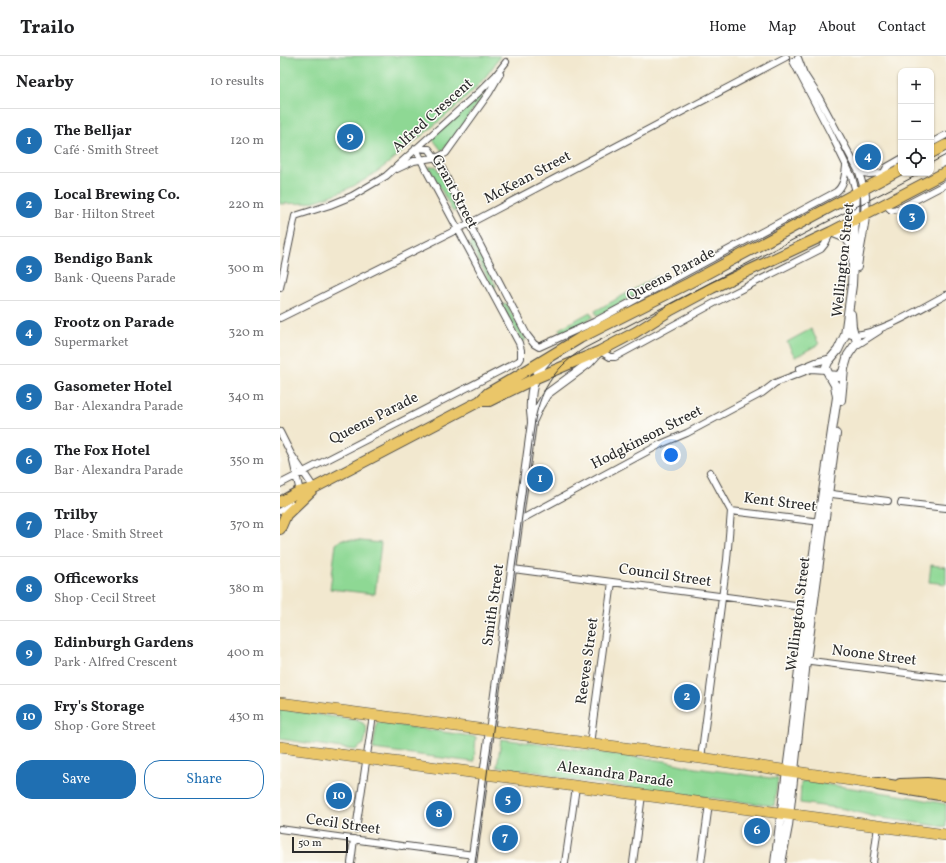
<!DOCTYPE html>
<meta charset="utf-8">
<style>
:root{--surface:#fff;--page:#f2f2f2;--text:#202124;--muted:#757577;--line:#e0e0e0;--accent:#1f6fb2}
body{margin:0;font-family:Vollkorn,serif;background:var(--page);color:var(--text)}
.controls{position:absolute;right:12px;top:12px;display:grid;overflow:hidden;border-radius:8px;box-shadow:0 1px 3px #0004}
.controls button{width:36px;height:36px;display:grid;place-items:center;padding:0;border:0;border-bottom:1px solid var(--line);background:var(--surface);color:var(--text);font:20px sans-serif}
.scale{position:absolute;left:12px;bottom:10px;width:56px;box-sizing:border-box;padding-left:4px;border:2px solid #2b2b2b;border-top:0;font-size:11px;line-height:14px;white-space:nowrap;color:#2b2b2b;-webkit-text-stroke:3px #fdfcf7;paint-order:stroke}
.you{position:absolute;left:391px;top:399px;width:14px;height:14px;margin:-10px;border:3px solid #fff;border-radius:50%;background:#1a73e8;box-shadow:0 0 0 6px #1a73e833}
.badge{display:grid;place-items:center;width:26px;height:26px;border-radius:50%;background:var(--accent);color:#fff;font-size:13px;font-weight:700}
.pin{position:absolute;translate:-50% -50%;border:2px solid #fff;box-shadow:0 1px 4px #0006}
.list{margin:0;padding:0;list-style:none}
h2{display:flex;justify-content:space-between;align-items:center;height:52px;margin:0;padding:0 16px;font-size:17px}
h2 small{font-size:13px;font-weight:400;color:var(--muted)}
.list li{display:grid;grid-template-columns:26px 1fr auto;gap:12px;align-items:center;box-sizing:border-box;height:64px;padding:0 16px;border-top:1px solid var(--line)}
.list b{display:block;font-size:15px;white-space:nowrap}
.list p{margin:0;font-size:13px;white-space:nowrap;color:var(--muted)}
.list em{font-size:13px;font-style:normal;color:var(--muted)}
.actions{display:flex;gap:8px;padding:12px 16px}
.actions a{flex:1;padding:9px 0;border:1px solid var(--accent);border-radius:16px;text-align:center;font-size:14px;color:var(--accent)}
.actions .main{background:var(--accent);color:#fff}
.icon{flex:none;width:22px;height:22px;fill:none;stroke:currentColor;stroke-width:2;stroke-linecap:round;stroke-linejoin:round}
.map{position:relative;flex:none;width:666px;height:807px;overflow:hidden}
header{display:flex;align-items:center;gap:24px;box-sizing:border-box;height:56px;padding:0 20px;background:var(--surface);border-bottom:1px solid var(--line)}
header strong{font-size:19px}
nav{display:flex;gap:22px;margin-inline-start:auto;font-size:14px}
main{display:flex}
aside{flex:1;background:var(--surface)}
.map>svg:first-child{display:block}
</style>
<header>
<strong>Trailo</strong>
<nav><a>Home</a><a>Map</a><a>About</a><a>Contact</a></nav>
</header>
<main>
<aside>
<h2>Nearby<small>10 results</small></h2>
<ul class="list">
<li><span class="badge">1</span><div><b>The Belljar</b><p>Café · Smith Street</p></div><em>120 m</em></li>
<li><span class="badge">2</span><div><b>Local Brewing Co.</b><p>Bar · Hilton Street</p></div><em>220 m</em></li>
<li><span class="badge">3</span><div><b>Bendigo Bank</b><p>Bank · Queens Parade</p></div><em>300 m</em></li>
<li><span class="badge">4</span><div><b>Frootz on Parade</b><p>Supermarket</p></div><em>320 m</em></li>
<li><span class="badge">5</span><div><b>Gasometer Hotel</b><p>Bar · Alexandra Parade</p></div><em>340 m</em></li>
<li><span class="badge">6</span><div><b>The Fox Hotel</b><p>Bar · Alexandra Parade</p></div><em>350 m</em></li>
<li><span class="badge">7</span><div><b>Trilby</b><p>Place · Smith Street</p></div><em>370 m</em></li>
<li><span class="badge">8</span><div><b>Officeworks</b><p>Shop · Cecil Street</p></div><em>380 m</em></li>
<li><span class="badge">9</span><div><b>Edinburgh Gardens</b><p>Park · Alfred Crescent</p></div><em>400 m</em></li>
<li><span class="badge">10</span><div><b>Fry's Storage</b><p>Shop · Gore Street</p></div><em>430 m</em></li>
</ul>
<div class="actions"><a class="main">Save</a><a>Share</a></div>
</aside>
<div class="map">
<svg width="666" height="807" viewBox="0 0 666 807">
<rect width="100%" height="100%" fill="#fdfcf7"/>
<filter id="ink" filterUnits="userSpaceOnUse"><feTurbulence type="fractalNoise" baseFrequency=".025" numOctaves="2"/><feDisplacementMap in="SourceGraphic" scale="8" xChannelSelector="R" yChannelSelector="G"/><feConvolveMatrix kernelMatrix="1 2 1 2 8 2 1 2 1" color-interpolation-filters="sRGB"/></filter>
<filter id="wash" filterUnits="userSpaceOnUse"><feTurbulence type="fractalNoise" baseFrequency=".012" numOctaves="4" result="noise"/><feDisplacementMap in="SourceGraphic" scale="16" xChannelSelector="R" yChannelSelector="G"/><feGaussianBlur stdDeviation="0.9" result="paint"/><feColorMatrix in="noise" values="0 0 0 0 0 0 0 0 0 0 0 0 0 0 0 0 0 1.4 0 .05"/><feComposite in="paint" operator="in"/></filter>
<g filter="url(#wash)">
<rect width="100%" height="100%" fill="#f2e8cf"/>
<path fill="#8ed894" stroke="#5c8260" d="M0,0H220C201,33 168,58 139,82C116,101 93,122 65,134C53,139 40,144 27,147C19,148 9,147 0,148Z
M201,39L203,40L175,79L162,95L152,82Z
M156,110L178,153L173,156L149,111Z
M191,186L194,187L216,230L213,232L190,189Z
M378,220L381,225L317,260L315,255Z
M226,247L246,284L242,286L222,249Z
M310,256L313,261L282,278L279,273Z
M531,273L539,288L515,301L507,286Z
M62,483L101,487L95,538L50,533L56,488Z
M651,509L666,511V528L649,526Z
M0,653L76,664L83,667L87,673L84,688L75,694L0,683Z
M97,666L196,681L194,706L93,693Z
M221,683L385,705L416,712L498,723L494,750L291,724L258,716L217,711Z
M524,725L619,739L666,748V771L595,761L565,753L520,747L521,727Z"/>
</g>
<g filter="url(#ink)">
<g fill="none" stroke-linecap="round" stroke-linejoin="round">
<defs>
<path id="minor" d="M518,2L524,18L537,38L579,116L584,133
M513,5L550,76L572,121L576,136
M651,87L666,79
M117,113L134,105L158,101L166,97L209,37L220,18
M579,116L589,118L603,117
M600,124L607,111L621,103
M605,148L611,154L618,153L666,128
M0,232L15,160L50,149L72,140L106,120L198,37L216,19L226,6
M0,262L198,163L506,1
M575,279C604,276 639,253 666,239
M574,291L599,275
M320,295L330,301H335L438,245L541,193L545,188L551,176
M519,313L536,306L552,302
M0,376L11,398L34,432
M13,405L20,436
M0,428L239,305L241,302V294L239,287L144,110L136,92L149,93L160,108L196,181L247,279L254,288L259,291L314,266L556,136C564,130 565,119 566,110
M544,437L608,445
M621,447L666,452
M0,455L12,448
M451,455L541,466
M240,464L381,388L407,377L482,337L495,327L505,323L531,313L546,314
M233,513L530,552
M523,604L666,622
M310,688L332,526
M421,702L447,504L451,455L430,416
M0,773L122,790
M76,773L93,659
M126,790L194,799
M71,807L74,783
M285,807L296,731
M353,807L362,739
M421,807L429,748
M593,807L598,770"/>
<path id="tertiary" d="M551,176L566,182L573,192
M577,211C580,185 589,159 584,133
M571,258L572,271L574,278
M549,319L558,320L563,316L568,299L577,286L575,279L569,277
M561,344L564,313
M253,364L259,351L267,338L309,307L319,296
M192,807L252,367C252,360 250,354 251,347C251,332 256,316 266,305
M495,807L512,676L526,551L557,341L555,329L547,315L546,311L548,306L558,294L565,279L572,229L576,136
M501,807L508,770L526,605L556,378"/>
<path id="primary" d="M651,97L666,89
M200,345H209L256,322L320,295L356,276L391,254L432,232L551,176L666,116
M0,446L18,436L34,432L200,345L208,337L234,322L300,282L409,227L621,113
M0,473L6,459L32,434
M620,728L647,727L666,729"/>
<path id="trunk" d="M0,647L421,702L598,728
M0,691L666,779"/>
<path id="motorway" d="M598,728L666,739"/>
</defs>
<use href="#minor" stroke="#494744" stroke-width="8"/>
<use href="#tertiary" stroke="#494744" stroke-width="10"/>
<use href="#primary" stroke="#494744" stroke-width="12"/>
<use href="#trunk" stroke="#494744" stroke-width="12"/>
<use href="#motorway" stroke="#494744" stroke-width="14"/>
<use href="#minor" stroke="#fff" stroke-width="6"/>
<use href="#tertiary" stroke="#fff" stroke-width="8"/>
<use href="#primary" stroke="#eac669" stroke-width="10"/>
<use href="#trunk" stroke="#eac669" stroke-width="11"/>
<use href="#motorway" stroke="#eac669" stroke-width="12"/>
<path stroke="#2b2b2b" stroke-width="1" d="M651,107L666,99
M195,807L255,364C261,332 277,309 305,292L641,117"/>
</g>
</g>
<g text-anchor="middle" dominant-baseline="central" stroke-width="3" stroke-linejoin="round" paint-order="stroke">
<g font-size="15" fill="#2b2b2b" stroke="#fdfcf7">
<text transform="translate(153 60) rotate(-42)">Alfred Crescent</text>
<text transform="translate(248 122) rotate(-28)">McKean Street</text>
<text transform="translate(174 136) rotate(62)">Grant Street</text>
<text transform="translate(564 204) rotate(-84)">Wellington Street</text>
<text transform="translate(391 219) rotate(-28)">Queens Parade</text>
<text transform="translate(94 363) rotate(-27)">Queens Parade</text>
<text transform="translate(367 382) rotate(-27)">Hodgkinson Street</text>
<text transform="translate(500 447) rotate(7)">Kent Street</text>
<text transform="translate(385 520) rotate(8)">Council Street</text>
<text transform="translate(214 549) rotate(-82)">Smith Street</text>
<text transform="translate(519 558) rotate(-83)">Wellington Street</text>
<text transform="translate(594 600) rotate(7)">Noone Street</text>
<text transform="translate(308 605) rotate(-82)">Reeves Street</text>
<text transform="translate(335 719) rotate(8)">Alexandra Parade</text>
<text transform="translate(63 769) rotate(8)">Cecil Street</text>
</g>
</g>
</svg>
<div class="controls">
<button>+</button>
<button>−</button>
<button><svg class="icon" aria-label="locate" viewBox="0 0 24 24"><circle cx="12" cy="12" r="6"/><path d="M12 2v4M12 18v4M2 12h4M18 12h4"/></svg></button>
</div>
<div class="scale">50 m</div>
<div class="you"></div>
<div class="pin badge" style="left:260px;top:423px">1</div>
<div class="pin badge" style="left:407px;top:641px">2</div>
<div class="pin badge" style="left:632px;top:161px">3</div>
<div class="pin badge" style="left:588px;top:101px">4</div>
<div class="pin badge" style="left:228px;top:744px">5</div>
<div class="pin badge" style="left:477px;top:775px">6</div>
<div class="pin badge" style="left:225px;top:782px">7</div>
<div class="pin badge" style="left:159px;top:758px">8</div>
<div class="pin badge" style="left:70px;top:81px">9</div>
<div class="pin badge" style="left:59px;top:740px">10</div>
</div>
</main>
